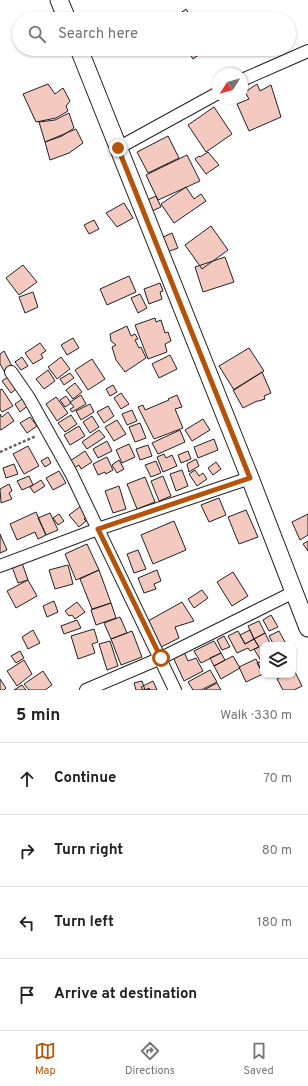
<!DOCTYPE html>
<meta charset="utf-8">
<style>
:root{--surface:#fff;--page:#f6f6f6;--text:#202124;--muted:#757577;--line:#e0e0e0;--accent:#b45309}
body{margin:0;font-family:Overpass,sans-serif;background:var(--page);color:var(--text)}
.controls{position:absolute;right:12px;bottom:12px;display:grid;overflow:hidden;border-radius:8px;box-shadow:0 1px 3px #0004}
.controls button{width:36px;height:36px;display:grid;place-items:center;padding:0;border:0;border-bottom:1px solid var(--line);background:var(--surface);color:var(--text);font:20px sans-serif}
.compass{position:absolute;left:212px;top:68px;width:36px;height:36px;border-radius:50%;background:var(--surface);box-shadow:0 1px 3px #0004;rotate:233deg}
.stop{position:absolute;width:12px;height:12px;margin:-9px;border:3px solid #b45309;border-radius:50%;background:#fff}
.stop.end{background:#b45309;border-color:#fff;box-shadow:0 1px 4px #0008}
.list{margin:0;padding:0;list-style:none}
h2{display:flex;justify-content:space-between;align-items:center;height:52px;margin:0;padding:0 16px;font-size:17px}
h2 small{font-size:13px;font-weight:400;color:var(--muted)}
.list li{display:grid;grid-template-columns:26px 1fr auto;gap:12px;align-items:center;box-sizing:border-box;height:72px;padding:0 16px;border-top:1px solid var(--line)}
.list b{display:block;font-size:15px;white-space:nowrap}
.list em{font-size:13px;font-style:normal;color:var(--muted)}
.icon{flex:none;width:22px;height:22px;fill:none;stroke:currentColor;stroke-width:2;stroke-linecap:round;stroke-linejoin:round}
.map{position:relative;flex:none;width:308px;height:690px;overflow:hidden}
.search{position:absolute;background:var(--surface);box-shadow:0 1px 3px #0004;left:12px;right:12px;top:12px;height:44px;display:flex;align-items:center;gap:10px;box-sizing:border-box;padding:0 14px;border-radius:22px;color:var(--muted);font-size:15px}
.sheet{height:340px;background:var(--surface)}
nav{display:flex;justify-content:space-around;align-items:center;box-sizing:border-box;height:56px;border-top:1px solid var(--line);background:var(--surface);font-size:11px;color:var(--muted)}
nav a{display:grid;justify-items:center;gap:2px}
nav .on{color:var(--accent)}
.map>svg:first-child{display:block}
</style>
<div class="map">
<svg width="308" height="690" viewBox="0 0 308 690">
<rect width="100%" height="100%" fill="#fff"/>
<path fill="#f3c9c0" stroke="#222" d="M186,9L190,15L182,19L179,14Z
M186,49H207L193,59Z
M48,84L55,94L63,88L70,101L66,106L68,111L56,118L36,122L23,94Z
M257,84L260,91L271,85L281,117L249,131L237,104L249,99L245,92Z
M214,107L232,134L206,152L188,125Z
M69,113L74,128L62,136L45,142L39,122L55,120Z
M76,129L83,143L69,153L50,160L45,142Z
M168,136L179,158L148,173L137,152Z
M208,152L219,165L206,174L195,159L199,156L200,157Z
M187,155L200,181L158,200L146,175Z
M186,187L194,199L201,194L206,201L174,223L161,204Z
M156,196L161,207L150,212L145,201Z
M124,203L133,218L117,227L106,213Z
M94,220L99,229L89,234L84,225Z
M211,226L228,250L202,269L185,245Z
M172,233L178,248L167,252L161,238Z
M225,257L234,282L203,292L195,267Z
M23,265L37,282L19,295L6,278Z
M129,276L136,292L107,305L100,289Z
M160,283L163,291L160,292L162,299L149,304L144,289Z
M33,292L38,307L25,313L19,297Z
M140,294L147,308L138,313L131,298Z
M155,318L156,322L161,320L165,333L168,332L171,341L165,344L167,352L148,359L135,325Z
M127,326L131,336L135,334L138,339L135,340L139,348L141,347L146,358L125,372L116,360L112,347L116,345L111,341L110,334Z
M73,338L79,348L67,355L61,345Z
M40,343L46,351L41,354L43,358L33,364L25,353Z
M249,348L264,371L234,390L219,366Z
M4,351L12,366L4,371L0,364V354Z
M170,355L177,369L159,378L152,364Z
M22,357L28,366L21,370L15,362Z
M61,357L70,369L57,379L48,367Z
M92,359L105,379L88,390L75,370Z
M48,370L55,381L44,389L36,379Z
M262,372L271,393L264,396L265,399L259,401H257L243,408L233,390Z
M70,373L74,378L64,385L60,379Z
M11,375L20,386L11,393L2,381Z
M75,383L82,392L73,399L66,390Z
M113,385L117,392L110,396L106,389Z
M2,389L13,406L2,412L0,409V390Z
M121,393L129,404L121,409L114,398Z
M81,395L86,404L72,412L70,409L74,407L70,402Z
M177,395L182,407L175,409L183,428L154,439L138,407L143,405L145,410L169,400L168,399Z
M66,396L71,403L65,407L60,400Z
M25,397L30,404L20,412L15,404Z
M56,397L68,413L57,421L46,404Z
M90,404L94,412L81,420L76,411Z
M108,406L114,416L104,423L97,412Z
M132,410L137,421L127,425L122,414Z
M8,412L14,421L1,430L0,429V414L2,417Z
M71,415L77,424L65,432L58,423Z
M92,416L99,427L90,433L83,422Z
M30,417L37,426L27,433L20,423Z
M203,419L210,430L192,441L185,430Z
M117,420L126,434L114,441L105,427Z
M140,423L146,438L135,442L129,427Z
M79,426L85,436L70,445L64,435Z
M99,430L105,437L87,449L82,442Z
M180,430L185,442L158,454L152,443Z
M214,439L218,450L198,458L194,447Z
M107,441L112,451L98,458L93,449Z
M129,444L135,457L122,463L116,450Z
M148,445L152,456L140,460L136,449Z
M28,446L39,466L24,474L13,454Z
M85,451L92,462L81,469L79,465L74,468L70,461Z
M188,451L191,459L181,463L178,455Z
M164,454L166,458L172,455L177,466L163,472L157,457Z
M48,457L51,463L45,467L41,461Z
M107,457L113,470L106,474L105,472L98,475L93,464Z
M196,459L199,466L189,472L187,464Z
M119,460L124,469L117,473L112,465Z
M156,461L161,473L151,477L145,465Z
M216,462L221,469L213,475L208,468Z
M14,464L18,474L6,478L3,468Z
M182,470L188,486L176,491L170,474Z
M195,470L199,476L203,473L207,479L197,486L189,474Z
M59,471L66,483L53,490L46,478Z
M29,476L33,485L22,490L17,481Z
M163,476L171,496L159,501L151,481Z
M145,477L155,502L137,509L127,484Z
M41,480L45,486L34,493L30,487Z
M9,484L12,491L9,493L12,499L1,503L0,489Z
M119,486L126,509L113,513L105,491Z
M219,498L226,515L209,522L201,505Z
M81,506L88,515L84,519L86,521L79,527L69,515Z
M246,510L258,537L239,544L228,517Z
M36,512L46,535L38,539L35,532L17,540L10,524Z
M50,513L58,530L46,535L38,518Z
M59,514L64,521L58,525L53,518Z
M308,514V535L300,540L292,522Z
M174,521L186,550L153,564L141,535Z
M0,534L7,550L0,553Z
M308,541V551L303,544Z
M87,544L99,570L76,580L65,554Z
M138,550L146,569L134,573L127,554Z
M21,560L28,580L18,583L11,564Z
M68,565L73,584L55,589L49,570Z
M99,570L111,603L92,609L80,579Z
M157,570L161,581L154,584L156,589L144,593L138,578Z
M233,572L248,596L232,606L217,582Z
M28,580L37,596L16,608L7,591Z
M202,590L208,598L194,608L188,599Z
M54,601L58,612L47,617L43,606Z
M77,602L85,612L75,619L72,615L69,616L65,611Z
M182,602L194,621L175,627L179,638L161,647L148,621Z
M111,603L116,618L96,625L91,610Z
M271,615L278,627L269,631L263,620Z
M120,617L127,633L111,639L104,623Z
M77,620L81,628L64,634L61,626Z
M259,621L265,633L254,639L248,626Z
M94,629L98,642L92,644L95,653L78,659L71,636Z
M33,630L40,643L28,649L22,637Z
M250,630L254,639L245,644L240,635Z
M132,631L142,657L121,665L111,639Z
M238,631L245,644L254,639L259,647L250,651L248,648L237,653L228,636Z
M279,631L285,642L281,645H274L269,636Z
M265,633L271,645H263V660L261,661L254,649L259,647L254,639Z
M224,636L230,647L222,650L217,640Z
M110,641L118,666L107,670L99,644Z
M214,641L221,653L201,663L194,651Z
M20,651L24,658L16,663L11,656Z
M184,652L188,661L196,658L203,671L184,681L173,657Z
M221,653L225,660L214,666L210,658Z
M233,656L240,668L221,679L214,666Z
M256,659L263,674L246,682L239,667Z
M24,660L32,674L17,686L7,671Z
M263,661V674L257,663Z
M210,670L217,682L201,690H193L188,682Z
M294,670L302,686L294,690H283L277,679L285,675H293Z
M43,671L52,685L45,690H29L24,684Z
M0,679L6,688L4,690H0Z
M142,681L145,690L149,688L150,690H136L134,683Z
M153,681L157,690H143L141,687Z
M217,683L221,690H204Z
M22,685L26,690H14Z"/>
<g fill="none" stroke-linecap="round" stroke-linejoin="round">
<defs>
<path id="street" d="M242,80L308,51
M118,148L218,93
M11,372L29,398L71,473L175,690
M0,566L98,529L250,478
M86,690L161,658L294,592"/>
<path id="secondary" d="M59,0L67,19
M79,49L250,478L308,628"/>
</defs>
<use href="#street" stroke="#222" stroke-width="14"/>
<use href="#secondary" stroke="#222" stroke-width="19"/>
<path stroke="#646464" stroke-width="2.5" stroke-dasharray="3 2" stroke-linecap="butt" d="M0,452L36,436"/>
<use href="#street" stroke="#fff" stroke-width="12"/>
<use href="#secondary" stroke="#fff" stroke-width="17"/>
</g>
<g fill="none" stroke-linecap="round" stroke-linejoin="round">
<path stroke="#b45309" stroke-width="5" d="M118,148L250,478L98,529L161,658"/>
</g>
</svg>
<div class="controls">
<button><svg class="icon" aria-label="layers" viewBox="0 0 24 24"><path d="M12 4l9 5-9 5-9-5zM3 14l9 5 9-5"/></svg></button>
</div>
<svg class="compass" viewBox="-18 -18 36 36"><path d="M0-13l5 13h-10z" fill="#e53935"/><path d="M0 13l5-13h-10z" fill="#757577"/></svg>
<div class="stop" style="left:161px;top:658px"></div>
<div class="stop end" style="left:118px;top:148px"></div>
<div class="search"><svg class="icon" aria-label="search" viewBox="0 0 24 24"><circle cx="10" cy="10" r="6"/><path d="M15 15l6 6"/></svg>Search here</div>
</div>
<section class="sheet">
<h2>5 min<small>Walk · 330 m</small></h2>
<ul class="list">
<li><svg class="icon" aria-label="ahead" viewBox="0 0 24 24"><path d="M12 20V5M6 11l6-6 6 6"/></svg><div><b>Continue</b></div><em>70 m</em></li>
<li><svg class="icon" aria-label="right" viewBox="0 0 24 24"><path d="M7 20v-9h11M14 6l5 5-5 5"/></svg><div><b>Turn right</b></div><em>80 m</em></li>
<li><svg class="icon" aria-label="left" viewBox="0 0 24 24"><path d="M17 20v-9H6M10 6l-5 5 5 5"/></svg><div><b>Turn left</b></div><em>180 m</em></li>
<li><svg class="icon" aria-label="arrive" viewBox="0 0 24 24"><path d="M6 21V4h12l-3 4 3 4H6"/></svg><div><b>Arrive at destination</b></div></li>
</ul>
</section>
<nav>
<a class="on"><svg class="icon" aria-label="map" viewBox="0 0 24 24"><path d="M3 6l6-2 6 2 6-2v14l-6 2-6-2-6 2zM9 4v14M15 6v14"/></svg>Map</a>
<a><svg class="icon" aria-label="directions" viewBox="0 0 24 24"><path d="M12 3l9 9-9 9-9-9zM9 14v-3h6M13 9l2 2-2 2"/></svg>Directions</a>
<a><svg class="icon" aria-label="saved" viewBox="0 0 24 24"><path d="M7 4h10v16l-5-4-5 4z"/></svg>Saved</a>
</nav>
